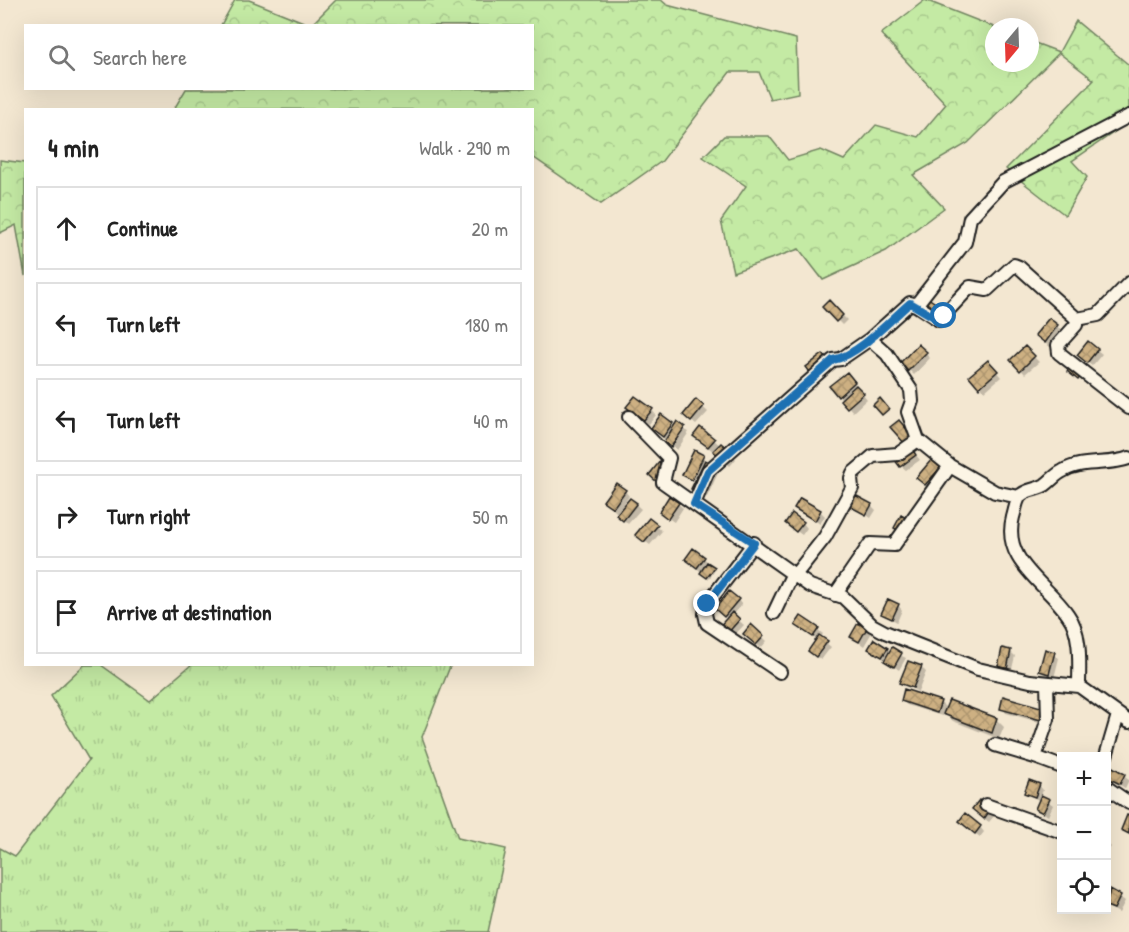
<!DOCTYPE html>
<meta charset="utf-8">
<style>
:root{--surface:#fff;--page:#f2f2f2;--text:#222;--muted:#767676;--line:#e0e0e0}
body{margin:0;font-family:"Patrick Hand",sans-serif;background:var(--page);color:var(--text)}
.controls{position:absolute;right:18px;bottom:18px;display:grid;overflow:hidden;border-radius:0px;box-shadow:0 6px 24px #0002}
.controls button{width:54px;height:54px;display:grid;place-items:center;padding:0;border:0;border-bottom:2px solid var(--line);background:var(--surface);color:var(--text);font:30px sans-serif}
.compass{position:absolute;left:985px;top:18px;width:54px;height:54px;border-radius:50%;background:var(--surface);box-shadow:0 6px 24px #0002;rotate:199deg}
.stop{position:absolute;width:18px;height:18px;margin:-14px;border:4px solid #1f6fb2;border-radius:50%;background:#fff}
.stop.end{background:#1f6fb2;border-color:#fff;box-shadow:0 2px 6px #0008}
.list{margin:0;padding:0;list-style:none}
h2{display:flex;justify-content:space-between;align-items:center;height:78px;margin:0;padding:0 24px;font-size:26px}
h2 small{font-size:20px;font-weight:400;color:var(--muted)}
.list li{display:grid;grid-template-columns:39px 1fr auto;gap:18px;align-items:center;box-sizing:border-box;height:84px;margin:0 12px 12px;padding:0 12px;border:2px solid var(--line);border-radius:0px}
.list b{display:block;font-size:22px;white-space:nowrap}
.list em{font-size:20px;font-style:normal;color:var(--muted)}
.icon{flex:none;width:33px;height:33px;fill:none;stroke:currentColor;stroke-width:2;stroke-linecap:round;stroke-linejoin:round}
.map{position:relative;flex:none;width:1129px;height:932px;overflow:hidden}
.search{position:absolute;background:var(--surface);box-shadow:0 6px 24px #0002;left:24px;top:24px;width:510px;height:66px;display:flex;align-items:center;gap:15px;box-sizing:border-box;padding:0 21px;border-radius:0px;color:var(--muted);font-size:22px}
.panel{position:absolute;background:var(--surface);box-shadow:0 6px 24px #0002;left:24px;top:108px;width:510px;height:558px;border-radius:0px}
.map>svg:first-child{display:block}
</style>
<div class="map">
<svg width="1129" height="932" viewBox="0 0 1129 932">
<defs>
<pattern id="grass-tufts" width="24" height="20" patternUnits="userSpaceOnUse" patternTransform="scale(1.5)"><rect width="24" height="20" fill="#c4eaa4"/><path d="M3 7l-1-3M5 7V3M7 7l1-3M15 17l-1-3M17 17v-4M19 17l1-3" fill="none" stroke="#a8c88d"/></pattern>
<pattern id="forest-crowns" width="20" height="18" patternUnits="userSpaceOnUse" patternTransform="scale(1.5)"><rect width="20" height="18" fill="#c4eaa4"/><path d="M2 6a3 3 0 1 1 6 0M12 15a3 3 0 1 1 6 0" fill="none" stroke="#a8c88d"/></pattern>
<pattern id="building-cross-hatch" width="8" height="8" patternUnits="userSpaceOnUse" patternTransform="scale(1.5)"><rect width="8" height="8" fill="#cdb082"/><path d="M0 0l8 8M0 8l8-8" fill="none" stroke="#af9770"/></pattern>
</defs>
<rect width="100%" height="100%" fill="#f3e7d1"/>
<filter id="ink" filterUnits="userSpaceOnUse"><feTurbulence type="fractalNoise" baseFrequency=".0167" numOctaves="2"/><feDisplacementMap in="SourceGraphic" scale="12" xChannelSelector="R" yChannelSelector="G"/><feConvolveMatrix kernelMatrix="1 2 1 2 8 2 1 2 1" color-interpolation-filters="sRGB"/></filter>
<g filter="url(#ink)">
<path fill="url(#grass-tufts)" stroke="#708360" stroke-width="1.5" d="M451,664L422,737L458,838L506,849L488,932H0V848L15,856L89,760L51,696L84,665H101L150,700L191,665Z"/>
<path fill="url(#forest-crowns)" stroke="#708360" stroke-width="1.5" d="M235,0H249L311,25L336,0H661L667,5L796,39L798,93L770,99L759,72H730L662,161L601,204L533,157L532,110L174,109L186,89L532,88V26L221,25Z
M925,0L994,27V63H1030V41L1059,52L1076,21L1129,65V122L1072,161L1087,177L1065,215L1006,169L1094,80L1059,53L968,143L913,175L944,208L886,251L823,280L799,249L733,272L721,221L746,186L703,157L724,136H769L788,160L821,150L844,160L876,125L918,137L946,104L881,34Z
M0,160L25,163V276L16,225L0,233Z"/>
<path fill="#0003" d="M829,302L847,320L842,325L824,307Z
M1049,320L1062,331L1050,347L1041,340Z
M918,346L930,358L914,375L902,363Z
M1025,348L1039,362L1025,374L1012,360Z
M1097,350L1102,354L1092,366L1084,360Z
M988,362L1001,377L985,391L971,376Z
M851,379L867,399L853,412L839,396Z
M696,401L708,412L696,425L689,419Z
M652,410L656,415L649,424L633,412Z
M672,424L689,432L677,450L657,433Z
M700,440H714L736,459L730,466Z
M695,452L719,471L707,497L698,493L696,483L684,475Z
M915,454L920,460L906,470L901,466Z
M940,468L944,472L930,489L922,482Z
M625,491L629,496L620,509L622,511L631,500L641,509L628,524L605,501Z
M678,504L683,508L674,522L665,516Z
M851,505H871L876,510L871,518Z
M796,508L820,511L825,516L820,524Z
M649,520L662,531L650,545L642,539Z
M803,523L807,528L802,535L791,527Z
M704,558L715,570L709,579L691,563Z
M738,600L742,605L733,615L744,625L731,639L720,628L728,619L721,614Z
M898,605L902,610L897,622L883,614Z
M802,618L818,630L823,634L820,638L831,647L821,660L814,655L817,640L802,629Z
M859,625L871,634L864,646L852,637Z
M751,626L767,641L761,648L745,633Z
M870,649H887L906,658L899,670Z
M1010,651L1015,656L1011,673L1000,666Z
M1047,651L1059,658L1054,678L1041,671Z
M921,667L926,672L918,692L901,682Z
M902,701L940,702L947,709L950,702L997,720L1004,727L999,739L953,721L943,712L942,716L907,705Z
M1002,708L1048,714L1046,724L1006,713Z
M1110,767L1129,780L1125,788L1106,776Z
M1039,785L1043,790L1041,796L1053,805L1048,816L1037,808L1040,801L1026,793Z
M1106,794L1113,799L1108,815L1106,814Z
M990,811L995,815L989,822L978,814Z
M965,826L980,827L984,832L980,837Z
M1106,842L1111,847L1106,852Z
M1111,891L1125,901L1119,913L1106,906Z"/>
<path fill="url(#building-cross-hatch)" stroke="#1c1c1c" stroke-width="1.5" d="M925,296L940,306L934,315L918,305Z
M829,300L843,315L836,322L822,307Z
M1049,318L1058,325L1045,343L1035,335Z
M1088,341L1098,349L1087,363L1077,355Z
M918,344L927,352L908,371L900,363Z
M1025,346L1035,356L1020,371L1010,360Z
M823,354L829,361L812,375L806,367Z
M988,360L998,371L979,388L969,376Z
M1072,364L1083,373L1078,380L1067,371Z
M847,372L855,382L838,397L829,386Z
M856,385L864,393L847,408L840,400Z
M635,396L653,409L644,420L626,407Z
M880,398L889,409L882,415L873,405Z
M696,399L704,406L691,422L683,415Z
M661,414L673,423L663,437L651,428Z
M899,420L913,437L905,444L890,427Z
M677,421L685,427L671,447L664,442Z
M700,427L715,439L708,447L693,436Z
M721,443L733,453L725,462L713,451Z
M911,447L916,455L900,467L894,459Z
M694,450L704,455L692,480L682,475Z
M932,459L941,467L925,485L916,478Z
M705,460L716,465L702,494L691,489Z
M660,461L670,470L659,484L649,475Z
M616,483L626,490L613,508L603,501Z
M855,495L872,504L866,515L849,506Z
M669,496L679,503L668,519L659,512Z
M630,498L637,503L623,521L616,515Z
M800,498L821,510L815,521L794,508Z
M792,513L804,522L796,532L785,523Z
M901,515L911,521L904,534L894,528Z
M649,518L658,525L644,542L635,535Z
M693,548L705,557L697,568L685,559Z
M707,562L715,567L707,578L700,573Z
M729,591L739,599L724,617L715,609Z
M888,599L899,604L892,619L881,614Z
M732,612L740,619L726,635L718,628Z
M801,616L819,628L813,637L795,625Z
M858,623L867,628L859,642L850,637Z
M751,624L764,636L756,645L743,634Z
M819,635L828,641L816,657L808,651Z
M874,639L888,648L882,657L868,649Z
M892,647L902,653L894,667L884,661Z
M1002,648L1011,650L1007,669L998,667Z
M1045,649L1055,652L1049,674L1039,671Z
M908,661L922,666L913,688L899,683Z
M904,689L941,701L937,713L901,701Z
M1003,696L1044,708L1041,720L1000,709Z
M949,700L997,718L992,733L943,714Z
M1109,765L1125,774L1120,784L1106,777Z
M1029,780L1040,784L1035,797L1024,793Z
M1041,795L1050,799L1043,813L1035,809Z
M979,800L991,809L984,819L972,809Z
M965,813L981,826L975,834L959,821Z
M1127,815L1129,816V834L1121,830Z
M1110,889L1121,895L1114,909L1106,906Z"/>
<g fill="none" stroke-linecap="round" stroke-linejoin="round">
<defs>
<path id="minor" d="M916,305L939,320L970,287L987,290L1014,265L1019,267L1077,319L1076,325L1058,345L1059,353L1129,408
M1077,319L1098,315L1129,283
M870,339L887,354L911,390L912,401L908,412L918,440L950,466L995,492L1019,497
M629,417L669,458L663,482L810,586L843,597L872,625L885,632L978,669L1030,681L1079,686L1129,722
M694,504L708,471L833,360L841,359L870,339L910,303L916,305L965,242L970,218L1003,182L1129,116
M754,543L707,604L705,614L707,623L780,672
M795,575L825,537L852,488L851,478L853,473L873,456L898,454L918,440
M835,595L870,544L894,545L950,466
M774,613L793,573
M1079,686C1079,664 1082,634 1068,615C1047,583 1001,562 1013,517C1015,511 1016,501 1020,496C1026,489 1037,490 1045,485C1051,481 1056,474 1063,471C1083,459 1108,466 1129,458
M995,745L1035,757L1048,719L1047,683
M1106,756L1118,715
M1035,757L1062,767
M1106,787L1129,803
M986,805L1062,832"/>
</defs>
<use href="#minor" stroke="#1c1c1c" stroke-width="16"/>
<use href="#minor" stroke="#fcf5e5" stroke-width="12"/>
</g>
</g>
<g fill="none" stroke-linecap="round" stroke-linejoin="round" filter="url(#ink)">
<path stroke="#1f6fb2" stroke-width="8" d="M707,604L754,543L694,504L708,471L833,360C859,355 890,320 910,303L939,320L944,316"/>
</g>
</svg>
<div class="controls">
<button>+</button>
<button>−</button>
<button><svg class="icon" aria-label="locate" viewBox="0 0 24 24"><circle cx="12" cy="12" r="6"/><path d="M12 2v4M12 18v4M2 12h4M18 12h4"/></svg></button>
</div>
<svg class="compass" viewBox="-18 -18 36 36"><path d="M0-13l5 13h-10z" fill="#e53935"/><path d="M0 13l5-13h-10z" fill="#767676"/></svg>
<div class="stop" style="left:944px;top:316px"></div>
<div class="stop end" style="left:707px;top:604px"></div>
<div class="search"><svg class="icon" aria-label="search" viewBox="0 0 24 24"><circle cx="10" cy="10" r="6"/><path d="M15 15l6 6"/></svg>Search here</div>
<section class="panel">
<h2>4 min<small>Walk · 290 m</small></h2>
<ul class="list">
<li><svg class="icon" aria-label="ahead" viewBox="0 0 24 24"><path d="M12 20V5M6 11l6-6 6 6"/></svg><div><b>Continue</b></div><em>20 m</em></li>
<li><svg class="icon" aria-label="left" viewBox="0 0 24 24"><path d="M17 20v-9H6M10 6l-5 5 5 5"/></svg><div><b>Turn left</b></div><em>180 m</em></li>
<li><svg class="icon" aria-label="left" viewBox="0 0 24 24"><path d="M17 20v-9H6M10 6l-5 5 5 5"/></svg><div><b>Turn left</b></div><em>40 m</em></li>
<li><svg class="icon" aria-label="right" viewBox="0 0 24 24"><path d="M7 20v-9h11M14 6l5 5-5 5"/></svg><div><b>Turn right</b></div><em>50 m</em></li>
<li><svg class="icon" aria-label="arrive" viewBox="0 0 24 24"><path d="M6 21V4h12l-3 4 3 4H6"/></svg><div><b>Arrive at destination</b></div></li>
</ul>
</section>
</div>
